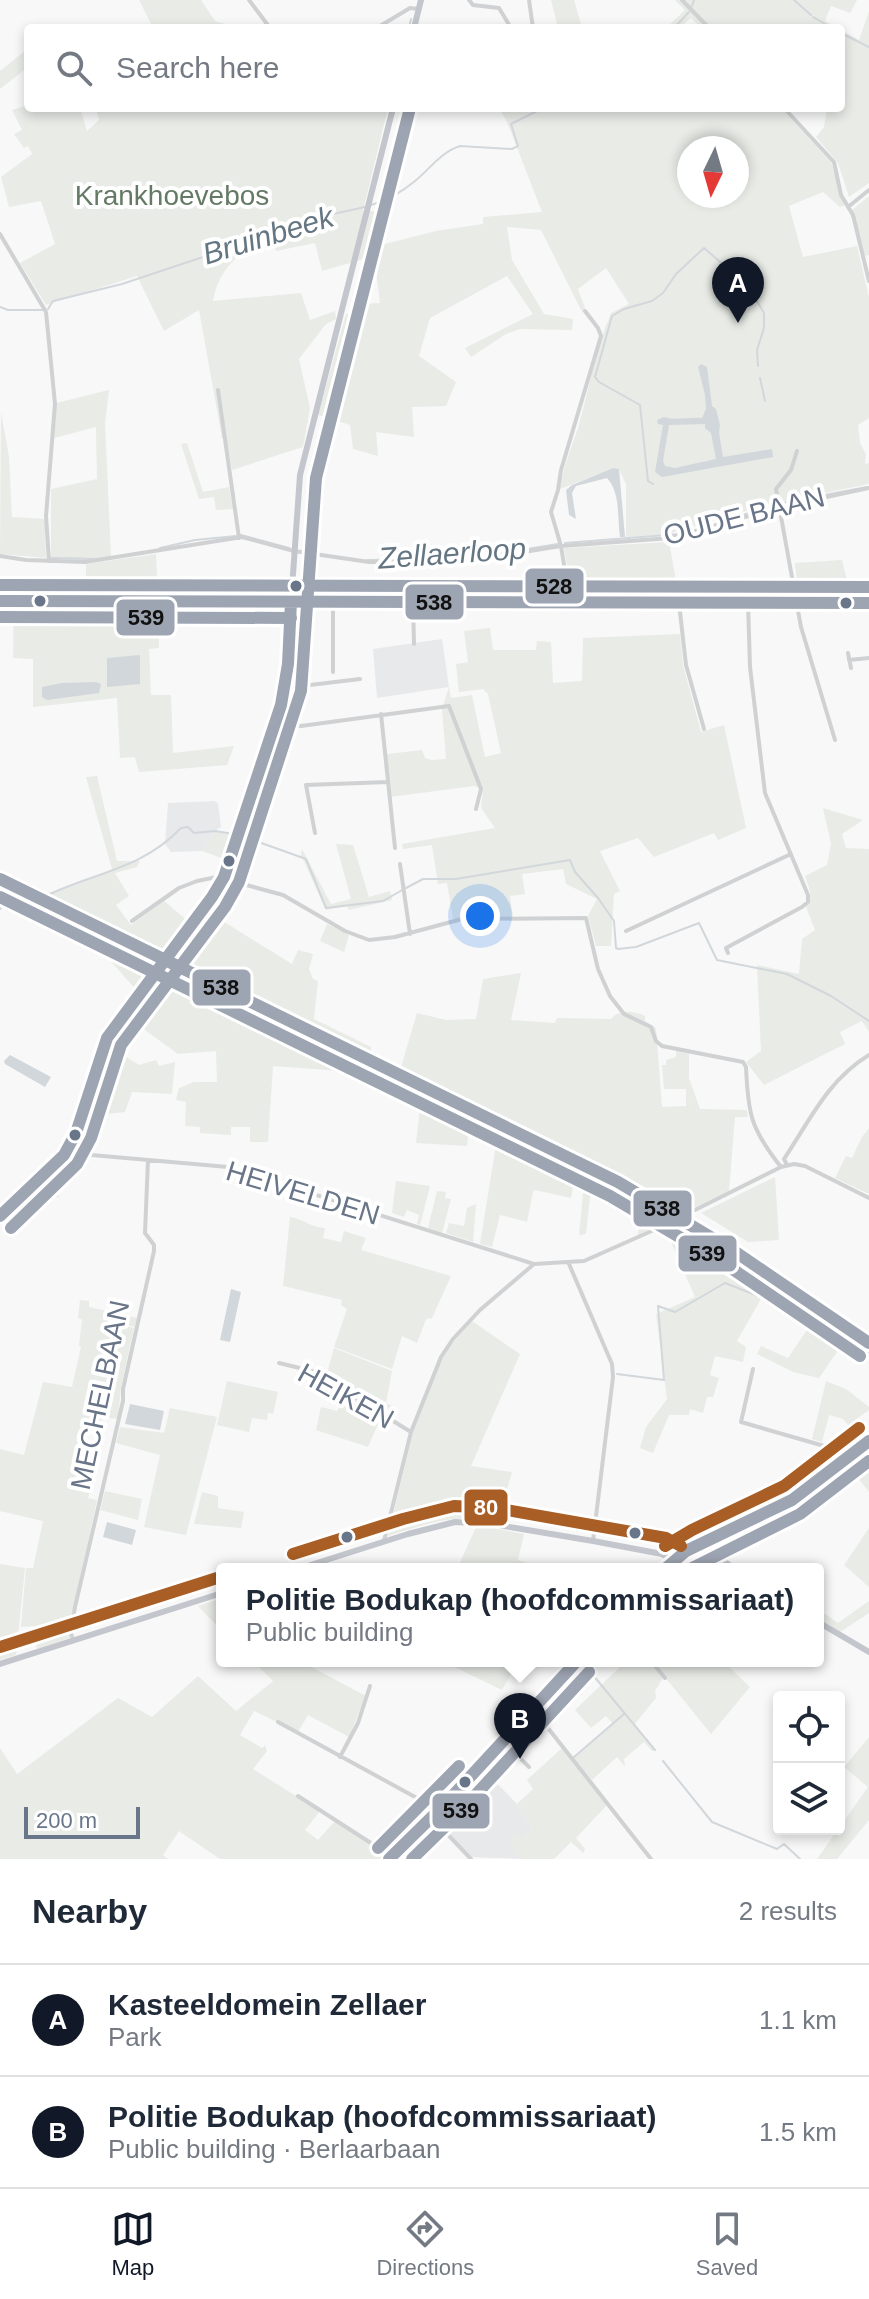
<!DOCTYPE html>
<meta charset="utf-8">
<style>
:root{--surface:#fff;--page:#f6f6f7;--text:#1f2937;--muted:#747a83;--line:#e0e1e3;--accent:#111827}
body{margin:0;font-family:Helvetica,sans-serif;background:var(--page);color:var(--text)}
.controls{position:absolute;right:24px;bottom:24px;display:grid;overflow:hidden;border-radius:8px;box-shadow:0 4px 12px #0003}
.controls button{width:72px;height:72px;display:grid;place-items:center;padding:0;border:0;border-bottom:2px solid var(--line);background:var(--surface);color:var(--text);font:40px sans-serif}
.compass{position:absolute;left:677px;top:136px;width:72px;height:72px;border-radius:50%;background:var(--surface);box-shadow:0 4px 12px #0003;rotate:185deg}
.scale{position:absolute;left:24px;bottom:20px;width:116px;box-sizing:border-box;padding-left:8px;border:4px solid #697588;border-top:0;font-size:22px;line-height:28px;white-space:nowrap;color:#697588;-webkit-text-stroke:6px #fff;paint-order:stroke}
.you{position:absolute;left:480px;top:916px;width:28px;height:28px;margin:-20px;border:6px solid #fff;border-radius:50%;background:#1a73e8;box-shadow:0 0 0 12px #1a73e833}
.badge{display:grid;place-items:center;width:52px;height:52px;border-radius:50%;background:var(--accent);color:#fff;font-size:26px;font-weight:700}
.pin{position:absolute;translate:-50% -66px;filter:drop-shadow(0 2px 4px #0008)}
.pin::after{content:'';position:absolute;top:42px;width:28px;height:24px;background:inherit;clip-path:polygon(0 0,100% 0,50% 100%)}
.popup{position:absolute;left:216px;top:1563px;width:608px;height:104px;box-sizing:border-box;display:grid;place-content:center;border-radius:8px;background:var(--surface);filter:drop-shadow(0 2px 6px #0005);font-size:26px;white-space:nowrap;color:var(--muted)}
.popup b{font-size:30px;color:var(--text)}
.popup::after{content:'';position:absolute;left:50%;top:100%;margin-left:-16px;border:16px solid transparent;border-top-color:var(--surface)}
.list{margin:0;padding:0;list-style:none}
h2{display:flex;justify-content:space-between;align-items:center;height:104px;margin:0;padding:0 32px;font-size:34px}
h2 small{font-size:26px;font-weight:400;color:var(--muted)}
.list li{display:grid;grid-template-columns:52px 1fr auto;gap:24px;align-items:center;box-sizing:border-box;height:112px;padding:0 32px;border-top:2px solid var(--line)}
.list b{display:block;font-size:30px;white-space:nowrap}
.list p{margin:0;font-size:26px;white-space:nowrap;color:var(--muted)}
.list em{font-size:26px;font-style:normal;color:var(--muted)}
.icon{flex:none;width:44px;height:44px;fill:none;stroke:currentColor;stroke-width:2;stroke-linecap:round;stroke-linejoin:round}
.map{position:relative;flex:none;width:869px;height:1859px;overflow:hidden}
.search{position:absolute;background:var(--surface);box-shadow:0 4px 12px #0003;left:24px;right:24px;top:24px;height:88px;display:flex;align-items:center;gap:20px;box-sizing:border-box;padding:0 28px;border-radius:8px;color:var(--muted);font-size:30px}
.sheet{height:328px;background:var(--surface)}
nav{display:flex;justify-content:space-around;align-items:center;box-sizing:border-box;height:112px;border-top:2px solid var(--line);background:var(--surface);font-size:22px;color:var(--muted)}
nav a{display:grid;justify-items:center;gap:4px}
nav .on{color:var(--accent)}
.map>svg:first-child{display:block}
</style>
<div class="map">
<svg width="869" height="1859" viewBox="0 0 869 1859">
<rect width="100%" height="100%" fill="#f8f8f8"/>
<path fill="#e8e9ea" d="M442,639L449,687L377,698L373,649Z
M214,801L218,803L221,827L215,831L202,851L171,852L165,844L168,803Z
M485,1771L517,1804L532,1829L523,1839V1859L472,1857L439,1823Z"/>
<path fill="#e8ebe6" fill-rule="evenodd" d="M139,0H201L215,21L238,28H153Z
M551,0H574L582,28H558Z
M675,0H857L850,13L831,6L825,21L838,28H701L691,18L679,28H666L685,10Z
M869,11V183L849,197L838,163L816,137L824,127L827,108H841V30L859,40Z
M25,51L28,56V67L0,89V71Z
M28,105V108H80L87,131L99,120L96,108H388L363,211H375L373,231L383,233L385,244L436,231L483,224V217L542,212L507,122L499,108H781L831,162L846,205L840,207L823,192L789,206L803,257L857,246L869,297V418L858,425L860,443L866,454L865,464L869,463V484L774,503L667,534L626,537V484L619,469L613,468L560,489C563,467 571,449 578,428C589,390 595,350 611,313L629,304L606,268L578,289L585,308L582,312L541,230L507,227L512,260L544,314L573,319L572,330L520,329L506,334L471,357L465,348L533,314L507,276L430,318L419,356L456,382L446,406L412,407L414,437L376,432L378,456L353,449L350,425L318,415L346,314L354,315L363,304L380,303L374,256L322,271L315,243L276,251L272,238C241,249 219,267 213,301L301,293L310,320L335,311L336,319L326,324L299,359L310,408L303,447L232,470L226,438H222L199,310L164,331L137,276L46,305L20,263L55,244L41,201L9,207L1,177L32,154L28,146L24,148L14,134L22,130L12,110ZM689,148H737V196H689Z
M869,196V255L865,256L852,210Z
M109,390L105,424L111,557L89,561L51,559V489L97,479L96,427L54,438L57,403Z
M1,412L9,457L12,517L45,519L46,558L0,554Z
M187,443L203,492L229,487L233,509L216,510L214,497L199,499L181,444Z
M669,542L679,597L572,596L564,548Z
M156,554L158,596H86V564Z
M842,560L848,585L869,581V598H799L795,563Z
M14,606L158,607L159,648L149,649L151,695H171L173,753L234,746L227,765L139,772L135,757L120,758L117,698L33,707V659L13,658Z
M490,628L493,650H536L537,641L551,642L553,683L582,681L583,638L680,634L683,665L701,732L724,725L746,828L718,840L714,833L654,857L638,838L600,851L620,891L614,894L611,946H596L588,916L597,899L566,884L563,869L522,874L525,894L510,896L513,917L453,919L447,883L438,884L432,845L403,849L402,844L495,828L481,808L483,789L474,786L390,797L387,754L422,750L425,758L431,760L446,759L442,709L449,687L451,698L472,695L485,757L501,753L488,694L483,689L459,692L456,664L468,662L464,631Z
M97,776L117,861H140L137,867L115,873L129,896L116,905L131,925L164,901L189,922L164,956L41,895L76,885L112,869L86,777Z
M823,808L863,820L842,834L846,848L869,849V1032L862,1021L840,1032L845,1044L764,1085L746,1062L761,1051L757,965L799,974L802,939L815,930L806,907C814,897 809,888 805,876L827,865L831,844Z
M215,831L235,834L227,860L202,851Z
M336,844L353,845L369,897L390,891L392,900L349,910L347,906L326,910L301,855L302,849L331,904L351,899Z
M36,904L156,967L138,992L100,949L71,939L32,906Z
M221,920L292,964L298,950L313,954L309,969L313,979L318,981L314,1019L371,1047L368,1073L273,1066L268,1142H250V1127H231V1135L200,1133V1127L185,1126L186,1102L176,1100L179,1088L194,1082H217L216,1051L178,1054L127,1017L165,965L263,1013L267,1008L169,959L188,933L209,941Z
M327,924L349,935L344,952L320,941Z
M521,973L511,1020L555,1023L557,1018L611,1019C620,1009 634,1011 645,1016V1021L656,1028L662,1107L686,1106V1089H664L662,1065H666V1060L676,1057V1050L689,1053V1078L700,1109L747,1110L748,1117H735L729,1191L638,1235L640,1212L591,1187L586,1234L579,1235L585,1173L576,1171L571,1198L535,1190L533,1192L527,1222L500,1215L492,1247L480,1244L496,1145L489,1144L485,1125L470,1119L467,1146L416,1143L421,1100L394,1091L417,1013L446,1020L476,1019L483,979Z
M106,1044L139,1065L156,1060L159,1066L175,1062L172,1094L132,1092L125,1112L87,1116L95,1086L108,1087L117,1082L116,1072L99,1066Z
M869,1128V1194L835,1178L846,1156L852,1158L862,1137Z
M66,1155L69,1160L54,1175L59,1198L42,1189L28,1200L26,1197Z
M775,1177L779,1240L748,1242L701,1213Z
M396,1181L430,1186L420,1225L417,1224L419,1215L407,1210L404,1217L392,1213Z
M437,1191L446,1192L445,1198L451,1199L442,1233L428,1228Z
M476,1204L473,1242L446,1233L449,1223L464,1226L467,1208Z
M290,1217C303,1219 312,1228 325,1228L323,1238L341,1242L344,1231L366,1238L361,1250L451,1276L432,1318L426,1319L417,1343L402,1336L392,1369L334,1347L347,1309L341,1305L342,1300L283,1286Z
M677,1224L790,1297L783,1308L762,1297L737,1341L746,1347L743,1362L715,1356L710,1375L719,1378L713,1397H707L703,1413L690,1409L689,1415H669L653,1453L640,1448L646,1427L667,1399L656,1314L695,1297L665,1228Z
M80,1300L89,1301V1307L137,1318L135,1327L87,1316L134,1328L121,1387L118,1419L102,1417L98,1435L82,1432L75,1466L96,1472L88,1498L97,1500L70,1624V1638L37,1649L33,1626L21,1627L26,1568H33L43,1521L0,1511V1449L24,1455L43,1382L72,1387L81,1347L79,1346L82,1319L78,1318Z
M817,1315L848,1336L819,1378L793,1372L757,1354L761,1346L788,1358Z
M472,1321L520,1354L471,1466L512,1472L498,1522C453,1513 430,1523 388,1536L413,1432L444,1353Z
M334,1348L392,1371L386,1403L392,1406L389,1417L326,1377Z
M227,1381L278,1392L273,1414L268,1413L267,1420L252,1418L249,1432L217,1425Z
M826,1381L846,1389L869,1407V1410L848,1425L843,1419L829,1415L822,1442L812,1439Z
M346,1393L381,1417L368,1447L316,1430L321,1407L337,1411Z
M170,1408L217,1417L186,1535L144,1527L160,1455L116,1443L120,1427L164,1433Z
M860,1453L869,1462V1492L847,1464Z
M105,1491L142,1499L138,1520L100,1510Z
M202,1492L218,1496V1508L244,1512L241,1528L194,1524Z
M477,1525L524,1534L518,1560L537,1566L536,1569H457Z
M869,1528V1587L844,1565Z
M0,1564L25,1568L16,1655L0,1660Z
M222,1598V1631L198,1606Z
M869,1601V1613L840,1632L818,1618V1609L838,1623Z
M253,1661H300L366,1696L349,1737L308,1715L298,1732L254,1711L240,1735L262,1748L265,1745L267,1751L253,1769L320,1811L305,1830L318,1840L335,1821L389,1855L385,1859H220L179,1831L163,1855L168,1859H0V1748L17,1774L118,1698L152,1717L198,1676L236,1711L273,1681Z
M442,1661H512L509,1667L513,1670L502,1690Z
M620,1661H649L663,1678L655,1691L656,1698L634,1725L655,1750L652,1751L644,1742L624,1759L625,1767L617,1757L592,1780L573,1758L613,1724L606,1716L591,1728L575,1710L622,1665Z
M652,1661H723L750,1687L711,1734Z
M869,1737V1820L837,1859H817L868,1787L844,1767Z
M562,1748L607,1805L576,1838L585,1849L583,1853L571,1842L554,1859H522L511,1846L513,1834L516,1833L523,1839L532,1829L517,1804L533,1789L527,1780Z"/>
<path fill="#d2d7db" fill-rule="evenodd" d="M701,364L707,367L712,406L716,409L720,425L719,433L723,457L772,449L773,457L662,477L655,472L663,425L658,424L657,420L664,417C674,421 690,417 702,418L706,409L705,395L698,367ZM705,424V428L711,433L716,459L675,468L665,466L663,461L669,425Z
M613,468L619,469L625,537H620C617,518 621,493 607,478L576,486L572,493L576,519L569,515L566,490L572,485Z
M140,655V684L107,687V658Z
M96,682L101,684L99,693L47,700L42,697V687L62,683Z
M10,1055L51,1077L45,1087L5,1064L4,1061Z
M231,1289L241,1292L230,1342L220,1340Z
M130,1404L164,1411L160,1430L125,1424Z
M107,1522L136,1530L132,1545L103,1537Z"/>
<g fill="none" stroke-linecap="round" stroke-linejoin="round">
<path stroke="#d2d7db" stroke-width="2" d="M794,0L811,15
M692,6L694,0
M813,17L832,28
M409,28L411,19
M674,28L689,12
M841,33L869,47
M371,205C386,201 403,191 415,181C430,169 441,152 460,146L512,149L518,146L511,124L543,108
M0,307L8,310H42
M48,309L53,301L122,284L233,247L270,228L365,207
M760,378L765,401
M653,484L648,481L640,405L599,382L595,377L612,316L624,309L652,301L663,293L676,274L704,248L748,286L764,313V328L757,350L758,366
M782,503L867,487
M720,522L775,505
M241,535L289,548
M565,543L679,534
M160,548L195,540L236,536
M52,558L95,559
M367,560L471,558L558,544
M242,836L306,859L326,908L383,901L404,889
M406,888L423,879H456L570,860L575,872L598,898L614,921L616,948L618,949L636,947L699,923L717,960L787,974L831,996L869,1021
M42,894H50C98,872 143,868 181,828L188,827L194,833L215,831L234,834
M0,909L11,899L28,907L37,903
M617,1374L664,1380L658,1306L675,1312L725,1283L771,1301L796,1302L869,1353
M583,1663L655,1750
M574,1757L624,1714
M663,1761L712,1822L777,1849L784,1844L800,1859"/>
<path stroke="#d0d1d3" stroke-width="4" d="M249,0L270,28H303
M469,0L473,5L499,8L511,28
M529,0L533,28
M682,0L709,28
M319,28L380,26L410,8L419,9
M784,108L834,162L841,195L853,215L869,281
M848,207L869,190
M0,234L46,312L55,404L46,516L49,561
M218,390L239,538
M797,451L791,470L776,489L801,627L835,740
M0,556L26,560L85,562L242,537L294,551L369,562L467,561L561,546L671,538L780,507L869,488
M570,602L561,546L551,512L558,490L561,470L601,336L598,328L585,311
M413,603L414,644
M679,603L686,665L704,729
M848,653L851,668
M849,660L869,658
M333,672V602
M285,688L360,679
M381,714L395,848
M277,719L286,725L301,726L449,706L481,789L476,809
M315,833L306,785L388,782
M400,864L410,934
M132,921L179,888L197,881L217,877L283,895L345,931L369,940L395,937L462,919L586,918L598,969L610,996L624,1014L651,1027L656,1041L662,1046L743,1062L746,1067C748,1115 751,1129 781,1167
M626,931L791,854
M728,953L726,948L802,907L808,902V895L765,793L750,667L748,603
M69,1148L80,1154L228,1167L534,1264
M787,1165L784,1159C810,1120 828,1080 869,1055
M695,1210L781,1167L794,1164L805,1166L869,1198
M569,1264L612,1364L613,1377L593,1541
M279,1363L312,1371L411,1432
M753,1369L741,1422L852,1454
M384,1541L411,1432L441,1357L453,1339L480,1310L534,1264L584,1261L672,1222
M73,1640L71,1633L75,1607L123,1401V1389L154,1251V1245L145,1233L148,1160
M651,1661L665,1678
M533,1709L651,1859
M278,1722L437,1809
M502,1740L529,1767
M340,1757L358,1723L370,1686
M298,1796L391,1856
M432,1818L471,1859
M406,1843L419,1859"/>
<path stroke="#c3c6cc" stroke-width="6" d="M414,28L421,0
M0,601L869,603
M0,1216L64,1155L76,1133L107,1038L212,897L224,877L285,688L300,475L393,108
M699,1544L735,1569
M298,1569L408,1534L455,1522L492,1524L593,1541L662,1554L673,1560
M665,1569L686,1551L792,1500L869,1441
M818,1622L869,1652
M0,1664L222,1593
M437,1809L452,1790L577,1661
M389,1859L441,1807"/>
<path stroke="#c3c6cc" stroke-width="8" d="M0,879L618,1182L734,1251L869,1343"/>
<defs>
<path id="bus-1" d="M0,601L869,603
M0,879L618,1182L734,1251L869,1343
M0,1216L64,1155L76,1133L107,1038L212,897L224,877L281,705L288,664L291,602
M665,1569L686,1551L792,1500L869,1441
M389,1859L445,1804L577,1661"/>
<path id="bus-2" d="M0,617L291,618
M0,897L610,1196L725,1264L860,1356
M11,1228L77,1164L91,1138L121,1045L225,907L239,882L301,691L316,478L409,112
M690,1569L800,1514L869,1461
M412,1859L457,1815L589,1672"/>
<path id="bus-3" d="M0,585L869,587
M378,1848L459,1766"/>
<path id="bus-4" d="M665,1546L692,1530L784,1486L859,1428
M293,1554L403,1519L454,1506L495,1508L666,1538L681,1546
M0,1647L217,1578"/>
</defs>
<use href="#bus-1" stroke="#fff" stroke-width="18"/>
<use href="#bus-2" stroke="#fff" stroke-width="18"/>
<use href="#bus-3" stroke="#fff" stroke-width="18"/>
<use href="#bus-4" stroke="#fff" stroke-width="18"/>
<use href="#bus-1" stroke="#9ea5b2" stroke-width="12"/>
<use href="#bus-2" stroke="#9ea5b2" stroke-width="12"/>
<use href="#bus-3" stroke="#9ea5b2" stroke-width="12"/>
<use href="#bus-4" stroke="#a85e24" stroke-width="12"/>
</g>
<g fill="#697588" stroke="#fff" stroke-width="3">
<circle cx="296" cy="586" r="7"/>
<circle cx="40" cy="601" r="7"/>
<circle cx="846" cy="603" r="7"/>
<circle cx="229" cy="861" r="7"/>
<circle cx="75" cy="1135" r="7"/>
<circle cx="635" cy="1533" r="7"/>
<circle cx="347" cy="1537" r="7"/>
<circle cx="465" cy="1782" r="7"/>
</g>
<g text-anchor="middle" dominant-baseline="central" stroke-width="8" stroke-linejoin="round" paint-order="stroke">
<g font-size="28" fill="#657a64" stroke="#fff">
<text x="172" y="195">Krankhoevebos</text>
</g>
<g font-size="28" fill="#697588" stroke="#fff">
<text transform="translate(744 516) rotate(-14)">OUDE BAAN</text>
<text transform="translate(303 1193) rotate(17)">HEIVELDEN</text>
<text transform="translate(100 1395) rotate(-78)">MECHELBAAN</text>
<text transform="translate(346 1396) rotate(29)">HEIKEN</text>
</g>
<g font-size="30" font-style="italic" fill="#657683" stroke="#fff">
<text transform="translate(268 235) rotate(-17)">Bruinbeek</text>
<text transform="translate(452 553) rotate(-4)">Zellaerloop</text>
</g>
</g>
<g stroke="#fff" stroke-width="3">
<rect x="524" y="567" width="61" height="38" rx="8" fill="#9ea5b2"/>
<rect x="404" y="583" width="61" height="38" rx="8" fill="#9ea5b2"/>
<rect x="115" y="598" width="61" height="39" rx="8" fill="#9ea5b2"/>
<rect x="191" y="968" width="61" height="39" rx="8" fill="#9ea5b2"/>
<rect x="632" y="1189" width="61" height="39" rx="8" fill="#9ea5b2"/>
<rect x="677" y="1234" width="61" height="39" rx="8" fill="#9ea5b2"/>
<rect x="463" y="1488" width="46" height="39" rx="8" fill="#a85e24"/>
<rect x="431" y="1792" width="60" height="38" rx="8" fill="#9ea5b2"/>
</g>
<g font-size="22" text-anchor="middle" font-weight="bold" fill="#fff">
<text x="486" y="1515">80</text>
</g>
<g font-size="22" text-anchor="middle" font-weight="bold" fill="#111">
<text x="554" y="594">528</text>
<text x="434" y="610">538</text>
<text x="146" y="625">539</text>
<text x="221" y="995">538</text>
<text x="662" y="1216">538</text>
<text x="707" y="1261">539</text>
<text x="461" y="1818">539</text>
</g>
</svg>
<div class="controls">
<button><svg class="icon" aria-label="locate" viewBox="0 0 24 24"><circle cx="12" cy="12" r="6"/><path d="M12 2v4M12 18v4M2 12h4M18 12h4"/></svg></button>
<button><svg class="icon" aria-label="layers" viewBox="0 0 24 24"><path d="M12 4l9 5-9 5-9-5zM3 14l9 5 9-5"/></svg></button>
</div>
<svg class="compass" viewBox="-18 -18 36 36"><path d="M0-13l5 13h-10z" fill="#e53935"/><path d="M0 13l5-13h-10z" fill="#747a83"/></svg>
<div class="scale">200 m</div>
<div class="you"></div>
<div class="pin badge" style="left:738px;top:323px">A</div>
<div class="pin badge" style="left:520px;top:1759px">B</div>
<div class="popup"><b>Politie Bodukap (hoofdcommissariaat)</b>Public building</div>
<div class="search"><svg class="icon" aria-label="search" viewBox="0 0 24 24"><circle cx="10" cy="10" r="6"/><path d="M15 15l6 6"/></svg>Search here</div>
</div>
<section class="sheet">
<h2>Nearby<small>2 results</small></h2>
<ul class="list">
<li><span class="badge">A</span><div><b>Kasteeldomein Zellaer</b><p>Park</p></div><em>1.1 km</em></li>
<li><span class="badge">B</span><div><b>Politie Bodukap (hoofdcommissariaat)</b><p>Public building · Berlaarbaan</p></div><em>1.5 km</em></li>
</ul>
</section>
<nav>
<a class="on"><svg class="icon" aria-label="map" viewBox="0 0 24 24"><path d="M3 6l6-2 6 2 6-2v14l-6 2-6-2-6 2zM9 4v14M15 6v14"/></svg>Map</a>
<a><svg class="icon" aria-label="directions" viewBox="0 0 24 24"><path d="M12 3l9 9-9 9-9-9zM9 14v-3h6M13 9l2 2-2 2"/></svg>Directions</a>
<a><svg class="icon" aria-label="saved" viewBox="0 0 24 24"><path d="M7 4h10v16l-5-4-5 4z"/></svg>Saved</a>
</nav>
